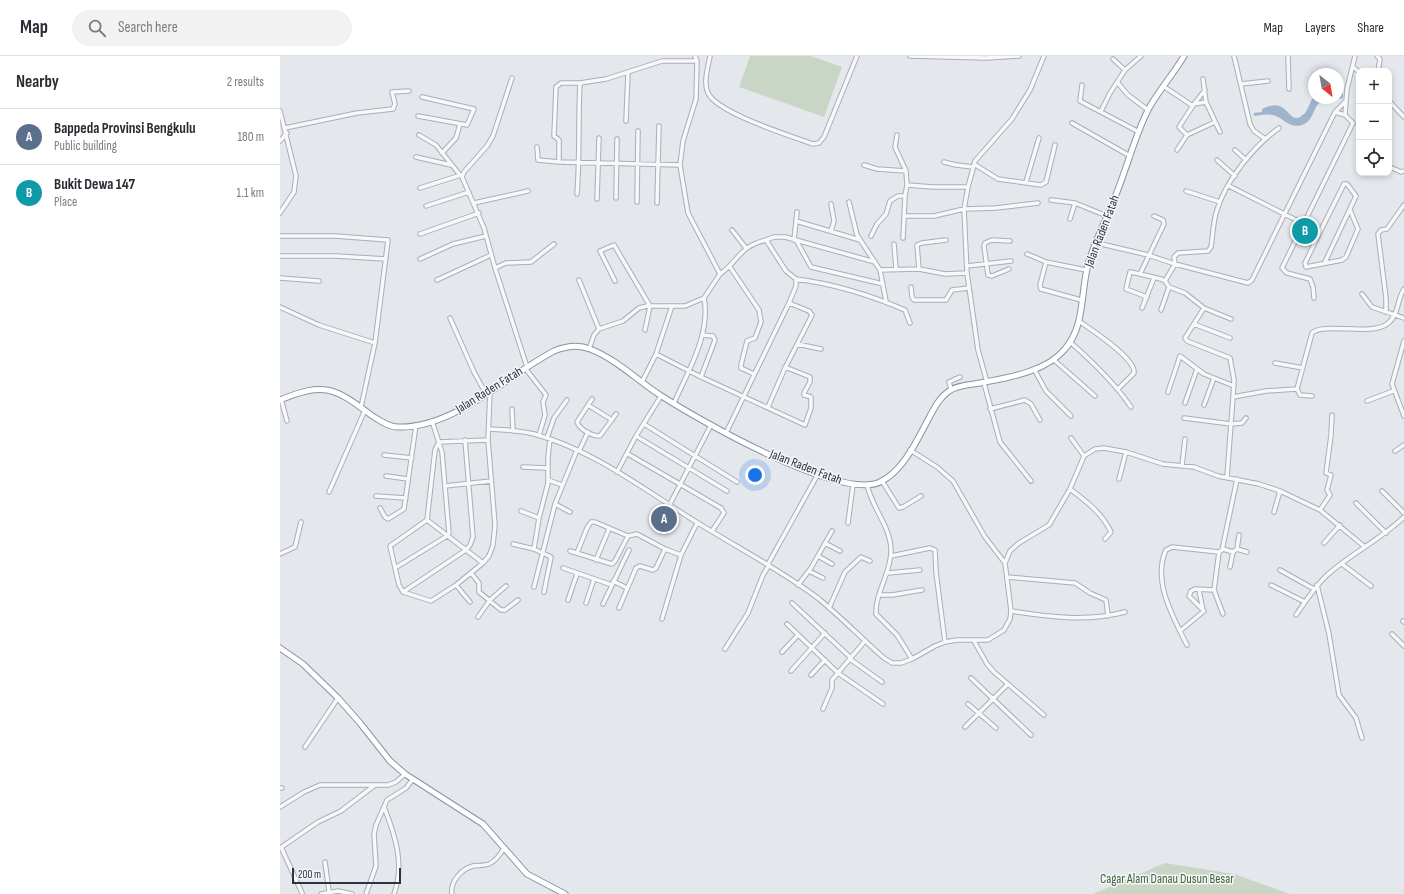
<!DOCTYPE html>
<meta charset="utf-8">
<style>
:root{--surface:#fff;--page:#f2f2f3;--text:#2b2b33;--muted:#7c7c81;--line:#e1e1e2;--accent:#d1495b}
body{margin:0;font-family:"Sofia Sans Condensed",sans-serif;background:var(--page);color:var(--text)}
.controls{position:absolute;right:12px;top:12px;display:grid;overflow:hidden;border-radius:8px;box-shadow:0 2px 6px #0003}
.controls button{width:36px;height:36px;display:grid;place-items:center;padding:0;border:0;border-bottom:1px solid var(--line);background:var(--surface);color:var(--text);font:20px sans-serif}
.compass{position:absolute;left:1028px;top:12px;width:36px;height:36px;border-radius:50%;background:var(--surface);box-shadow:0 2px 6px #0003;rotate:149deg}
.scale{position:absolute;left:12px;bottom:10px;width:109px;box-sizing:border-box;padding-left:4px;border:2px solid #2b3445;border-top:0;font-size:11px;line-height:14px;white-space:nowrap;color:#2b3445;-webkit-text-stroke:3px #f4f6f9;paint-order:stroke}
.you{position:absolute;left:475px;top:419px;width:14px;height:14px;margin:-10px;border:3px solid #fff;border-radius:50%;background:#1a73e8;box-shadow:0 0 0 6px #1a73e833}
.badge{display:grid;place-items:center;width:26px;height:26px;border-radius:50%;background:var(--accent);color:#fff;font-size:13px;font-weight:700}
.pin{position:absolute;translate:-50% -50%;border:2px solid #fff;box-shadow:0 1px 4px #0006}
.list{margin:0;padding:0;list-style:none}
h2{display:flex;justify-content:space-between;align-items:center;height:52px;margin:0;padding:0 16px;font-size:17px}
h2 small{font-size:13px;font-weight:400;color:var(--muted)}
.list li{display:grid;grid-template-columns:26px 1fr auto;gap:12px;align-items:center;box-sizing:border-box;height:56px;padding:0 16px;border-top:1px solid var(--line)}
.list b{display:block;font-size:15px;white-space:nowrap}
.list p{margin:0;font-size:13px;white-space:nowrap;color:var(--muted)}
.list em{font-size:13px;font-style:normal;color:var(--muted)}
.icon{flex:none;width:22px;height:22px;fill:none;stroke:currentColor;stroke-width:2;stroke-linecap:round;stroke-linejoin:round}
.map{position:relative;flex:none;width:1124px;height:838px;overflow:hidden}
header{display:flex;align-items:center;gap:24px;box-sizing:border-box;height:56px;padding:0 20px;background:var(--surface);border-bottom:1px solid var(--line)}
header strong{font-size:19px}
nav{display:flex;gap:22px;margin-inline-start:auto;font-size:14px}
.search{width:280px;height:36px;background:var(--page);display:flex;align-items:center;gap:10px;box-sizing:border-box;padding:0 14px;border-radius:22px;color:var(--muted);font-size:15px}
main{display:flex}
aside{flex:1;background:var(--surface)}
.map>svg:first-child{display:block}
</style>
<header>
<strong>Map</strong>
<div class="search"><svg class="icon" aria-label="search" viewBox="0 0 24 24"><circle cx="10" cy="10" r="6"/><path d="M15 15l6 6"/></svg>Search here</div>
<nav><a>Map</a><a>Layers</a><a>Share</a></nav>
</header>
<main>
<aside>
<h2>Nearby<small>2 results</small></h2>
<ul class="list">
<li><span class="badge" style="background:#5c6f8a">A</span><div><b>Bappeda Provinsi Bengkulu</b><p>Public building</p></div><em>180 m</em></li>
<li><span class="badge" style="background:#0f9aa8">B</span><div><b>Bukit Dewa 147</b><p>Place</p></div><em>1.1 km</em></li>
</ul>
</aside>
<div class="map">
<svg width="1124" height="838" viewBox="0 0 1124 838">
<rect width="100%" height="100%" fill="#e4e7ec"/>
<path fill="#c9d6c5" d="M470,0H531L562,11L544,61L459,31Z
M885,807L954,818L1010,838H813Z"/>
<path fill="#9fb4cc" d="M1063,36V41L1062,43C1028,37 1040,63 1022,69C1009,73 1004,62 993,59C987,58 981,59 974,60V57L982,56V53C1011,38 1007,75 1025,57C1029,52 1030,45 1034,40V42H1058V37Z"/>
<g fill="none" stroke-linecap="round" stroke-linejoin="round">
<defs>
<path id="minor" d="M430,0C428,11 423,27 428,37C437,57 511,80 533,88L539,87L544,81L577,0
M630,0L706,2L739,0
M954,0L970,68L974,75L984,82
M1008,0L1009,33
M1097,0L1100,3L1098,15
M1073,11L1079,16
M845,14L861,0
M232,22L213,80L207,90L184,116L182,121L204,172L215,212L247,311
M923,23L926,46L940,76
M837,26L848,39L868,54
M961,28L988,25
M802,29L800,45L859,76
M883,30L913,50
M1109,45L1124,61
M926,46L914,48L899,71L907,79L935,66
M914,48L925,34
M0,55L16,120L14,136L0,157
M821,55L830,37L845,14L833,3
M1055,56L1066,45
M1065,59L1067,33L1075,0
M138,60L187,69L194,53L142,41
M346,65L348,17
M792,67L850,100
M5,72L77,57L113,53L115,48L112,36L129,35
M139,79L156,89L180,119
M617,79L615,91L626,115L627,129L653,131H688
M0,85L7,77
M257,91L258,104L279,106
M897,94L907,79
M955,94L966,104
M162,97L176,82L180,68
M136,101L171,109
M937,104L955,120
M664,106L676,109L693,111
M694,108L718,123L761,129L766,126L775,89
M400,109L279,106V84L274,80L276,31L281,27H300L326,23L382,5H417
M584,109L597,113L626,115
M1110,111L1121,116L1124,115
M746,126L759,82
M949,130L1040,176L1064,128H1067L1076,140L1045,206
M140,132L181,119
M906,135L940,146
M297,138C300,101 298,64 300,27
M336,142L337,83
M317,143L319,82
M771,144L795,147L827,160
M357,146L358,75
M569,146L577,179L600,214L606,245
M194,147L248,135
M377,147L379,70
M551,148L554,165L551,175
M146,150L189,136
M624,160H654L684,153L716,152L758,147
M874,160L883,164L884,168L860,218L881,223L885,225L889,231L905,237L924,252L951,263
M790,163L795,147
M516,165L580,184
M452,174L466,192
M1040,176L1025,207L1026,211L1062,204L1066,201L1078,173L1070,154
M140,178L199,157
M0,180H55L108,184L95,287L81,351
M591,180L597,168L606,158L610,145L618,140H625
M623,182L625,140L627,129
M486,184L494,181H505L595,206
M514,184L517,156
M516,184L531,211L603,228
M817,187L868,199L895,208L894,201L898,197L928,195L931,191C933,179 933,165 937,154C946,124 974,90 999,72
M614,188L616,213
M747,198L766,206L806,214
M0,200H56L106,203
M140,203L173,188L206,180
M766,206L760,229L761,233L801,244
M687,210L731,205
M450,211L479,254L481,266L475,282L467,285L461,309V312L474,318
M215,212L226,207L251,206L274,188
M639,213L637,189L642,187L666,184
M729,213L712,220L708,219L704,190L705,187L712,184L730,185
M600,214L639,213L665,218L687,217
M440,218C460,204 458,191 486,184L506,215L516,223V230L509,247L446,377
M860,218L850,216L846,233L867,241
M0,222L39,225
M516,223C555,228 590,239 625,254L630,267
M157,224L211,199
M299,224L319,273
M335,225L320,195L334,189L370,250L365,274
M885,225L895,208L968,227L972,224L1055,56L1065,59L1073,67L1002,212L1007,217L1030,223L1033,231L1034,242
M631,231L632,241L634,244H666L672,234L689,232
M1082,238L1092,251L1124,262
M0,251L39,269L95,287
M862,252L874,222
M924,252L905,282L907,285L950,302L954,324L953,341
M881,254L889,231
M1106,256V242L1098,178L1101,174L1107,173L1124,149
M170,262L194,316L206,338
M799,265C810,273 856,302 854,317L838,333
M914,268L950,282
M1124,285L1112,328L1124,360
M790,286C813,306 834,326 851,351
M517,288L541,293
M309,293L314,279L319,273L343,265L359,252L367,250H405L424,242L440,218L408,157L400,109L403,85L416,43L417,5L415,0
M376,298L421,321L525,369L531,352V341L524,339V337L530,326V321L505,311
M774,304L815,340
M995,307L1023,312
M245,312L266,339L263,346L265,359L259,379
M754,313L766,335L791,360
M421,321L435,284L433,280L422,279
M362,326L376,298L392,250
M707,326L698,294L687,217L684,153L688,131L695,105L732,63L750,34L764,0
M704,327L720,386L751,425
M671,333L669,326L680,321
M888,336L900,300L924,318L954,330
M1032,340L1020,339L1017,333L1032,277C1043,266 1091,280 1107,268C1119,260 1117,243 1124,233
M1,343L7,365
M312,343L297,366C300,374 312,380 320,380L336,358
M1087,345L1113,335
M394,347C408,315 431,278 424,242
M905,347L917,313
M308,349L332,364
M924,349L934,322
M488,351L505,312L532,259L529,255L509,247
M232,353L233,375
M710,353L745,344L751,348L760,364
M904,362L951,368L962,367L966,362
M364,368L457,426
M209,373C224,374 239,374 254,378C314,394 366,435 418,467C458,492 501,514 539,543C561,561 582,583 604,602L612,607H621L632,603L655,590L665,586L677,584H708L724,574L730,563L731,555L725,507L730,495L739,487L769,469L790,433L804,400L815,393L824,392L846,396L883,408L914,411L938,420L979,428L1000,435L1040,454L1085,491
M356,380L447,435
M267,382L274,362L287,344
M791,382L804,400
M630,394L657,411L673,425L705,481L725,507
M299,395L308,376
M1115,395L1124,389
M348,398L441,452L444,457L432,475
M104,399L132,402
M902,410L905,383
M243,411L267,412
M337,416L356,380L381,340
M106,420L128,423
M947,421L953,341L986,335L1017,333
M839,423L846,396
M268,424L282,429
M602,425L619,452L623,451L641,440
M587,429C593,454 611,471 611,495C611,517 595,537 596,558L617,579L632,603
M165,430L211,425
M790,433C806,445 822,457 831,476L825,483
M1102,435L1124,457
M49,436L85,354
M96,440L126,442
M1076,447L1106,477
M275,448L290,456
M390,448L431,369
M100,452L105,461L108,463L124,453L136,369
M1040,454L1050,439L1047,434L1051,419L1046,417L1051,379L1052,359
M241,455L259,462
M994,456L1000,435
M147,464L110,490L119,529L123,536L151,545L176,529L203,507L209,500L213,489L215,469L208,384L210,335
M568,467L573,429
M545,487L560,495
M1044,487L1060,469
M233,488L254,493L271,501L264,536
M254,493L259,462L268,427V401L270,383
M943,493L953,496L950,511
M957,493L967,496
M290,495L332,508L335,505L348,480L357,478L385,493L401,499
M953,496L957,493L959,479
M297,497L307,472L311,466H315L348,480
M0,498L15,491L21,466
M538,500L552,508
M611,500L650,492L655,494L656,516L665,586
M316,504L329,473
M203,507L147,464L155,394L159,386L208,384
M488,508L538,418
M1062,508L1091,530
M115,512L167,480L169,477L162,396L152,365
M283,512L332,529
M1000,514L1034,533
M529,515L543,522
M191,517L199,527V536L221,554H225L238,544
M608,517L640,514
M728,521L795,527L810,537L826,544L828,560
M333,525L347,532
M176,529L190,546
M518,529L531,512L552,475
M991,529L1025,546
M1037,529L1049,578L1059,639L1076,662L1082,682
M254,531L275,448L297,394
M919,534L923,554
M934,534L943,558
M123,536L186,494L190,489L193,481L185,384
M601,539H612L642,534
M288,544L297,518
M306,547L314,523
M512,547L571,602
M323,548L349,494
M339,552L356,512L360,510L373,514L376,512L385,493
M549,552L565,516L581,501L590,505
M731,555C768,561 807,566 845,556
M1016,559C1025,546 1034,532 1046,520C1070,498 1100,484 1124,461
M198,561L210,544L226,530
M382,563L401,499L417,467
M1123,565L1124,566
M507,568L558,617L603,648
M900,575L924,555L909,540L911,535L915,533L934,534L939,496
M1112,578L1124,590
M694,585L707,608L714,616L764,659
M907,589C893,561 872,525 886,494L892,491L939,496L942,494L957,423
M445,593L468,557L483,519L489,509
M502,596L518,579
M570,603L602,626
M511,615L545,577
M531,619L545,604
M691,622L751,679
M688,648L716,672
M543,653L552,632V624L585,585
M685,671L727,629
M25,691L58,642
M0,732H2
M0,751L24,736L40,729H108L116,726L125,718
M104,751C115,779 125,808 114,838
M1,791L22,837
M0,792L38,766L61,755L95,729
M45,806L49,835
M41,838L58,835L72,838
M86,838L96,810L94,778L96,769L107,744L126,732L133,723
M172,838C170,826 181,813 193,810C198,809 204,810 209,808C216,805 220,799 224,792"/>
<path id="highway" d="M0,344C44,326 54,331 91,359C99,364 108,371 118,371C173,373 228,319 274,295C286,290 298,288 310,293C336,303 357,324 380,339C417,363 560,445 600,426C624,415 638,382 650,360C655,351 660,341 669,335C679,328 693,329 705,326C731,321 767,315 785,293C806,269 800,234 809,205C816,183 827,162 835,141C847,112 854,82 868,54C878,35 893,19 904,0
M0,592L23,608L58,642L80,667L110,705L125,718L203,768L247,818L285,838"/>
</defs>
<use href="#minor" stroke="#a9aeb7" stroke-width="5.5"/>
<use href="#highway" stroke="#8b94a3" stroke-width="7"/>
<use href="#minor" stroke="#f7f8fa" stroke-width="3.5"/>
<use href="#highway" stroke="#fff" stroke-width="5"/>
</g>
<g text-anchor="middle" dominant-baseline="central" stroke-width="3" stroke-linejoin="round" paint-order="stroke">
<g font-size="13" fill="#2b3445" stroke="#f4f6f9">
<text transform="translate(822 175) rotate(-69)">Jalan Raden Fatah</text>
<text transform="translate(209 334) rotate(-32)">Jalan Raden Fatah</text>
<text transform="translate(526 411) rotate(21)">Jalan Raden Fatah</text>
</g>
<g font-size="13" fill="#3f6138" stroke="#f4f6f9">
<text x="887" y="823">Cagar Alam Danau Dusun Besar</text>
</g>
</g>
</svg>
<div class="controls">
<button>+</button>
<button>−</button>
<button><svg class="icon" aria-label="locate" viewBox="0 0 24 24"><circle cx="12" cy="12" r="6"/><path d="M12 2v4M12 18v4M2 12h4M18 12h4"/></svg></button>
</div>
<svg class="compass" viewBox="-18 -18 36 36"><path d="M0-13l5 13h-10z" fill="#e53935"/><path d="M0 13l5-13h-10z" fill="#7c7c81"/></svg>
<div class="scale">200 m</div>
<div class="you"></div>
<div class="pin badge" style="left:384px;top:463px;background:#5c6f8a">A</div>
<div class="pin badge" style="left:1025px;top:175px;background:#0f9aa8">B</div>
</div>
</main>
